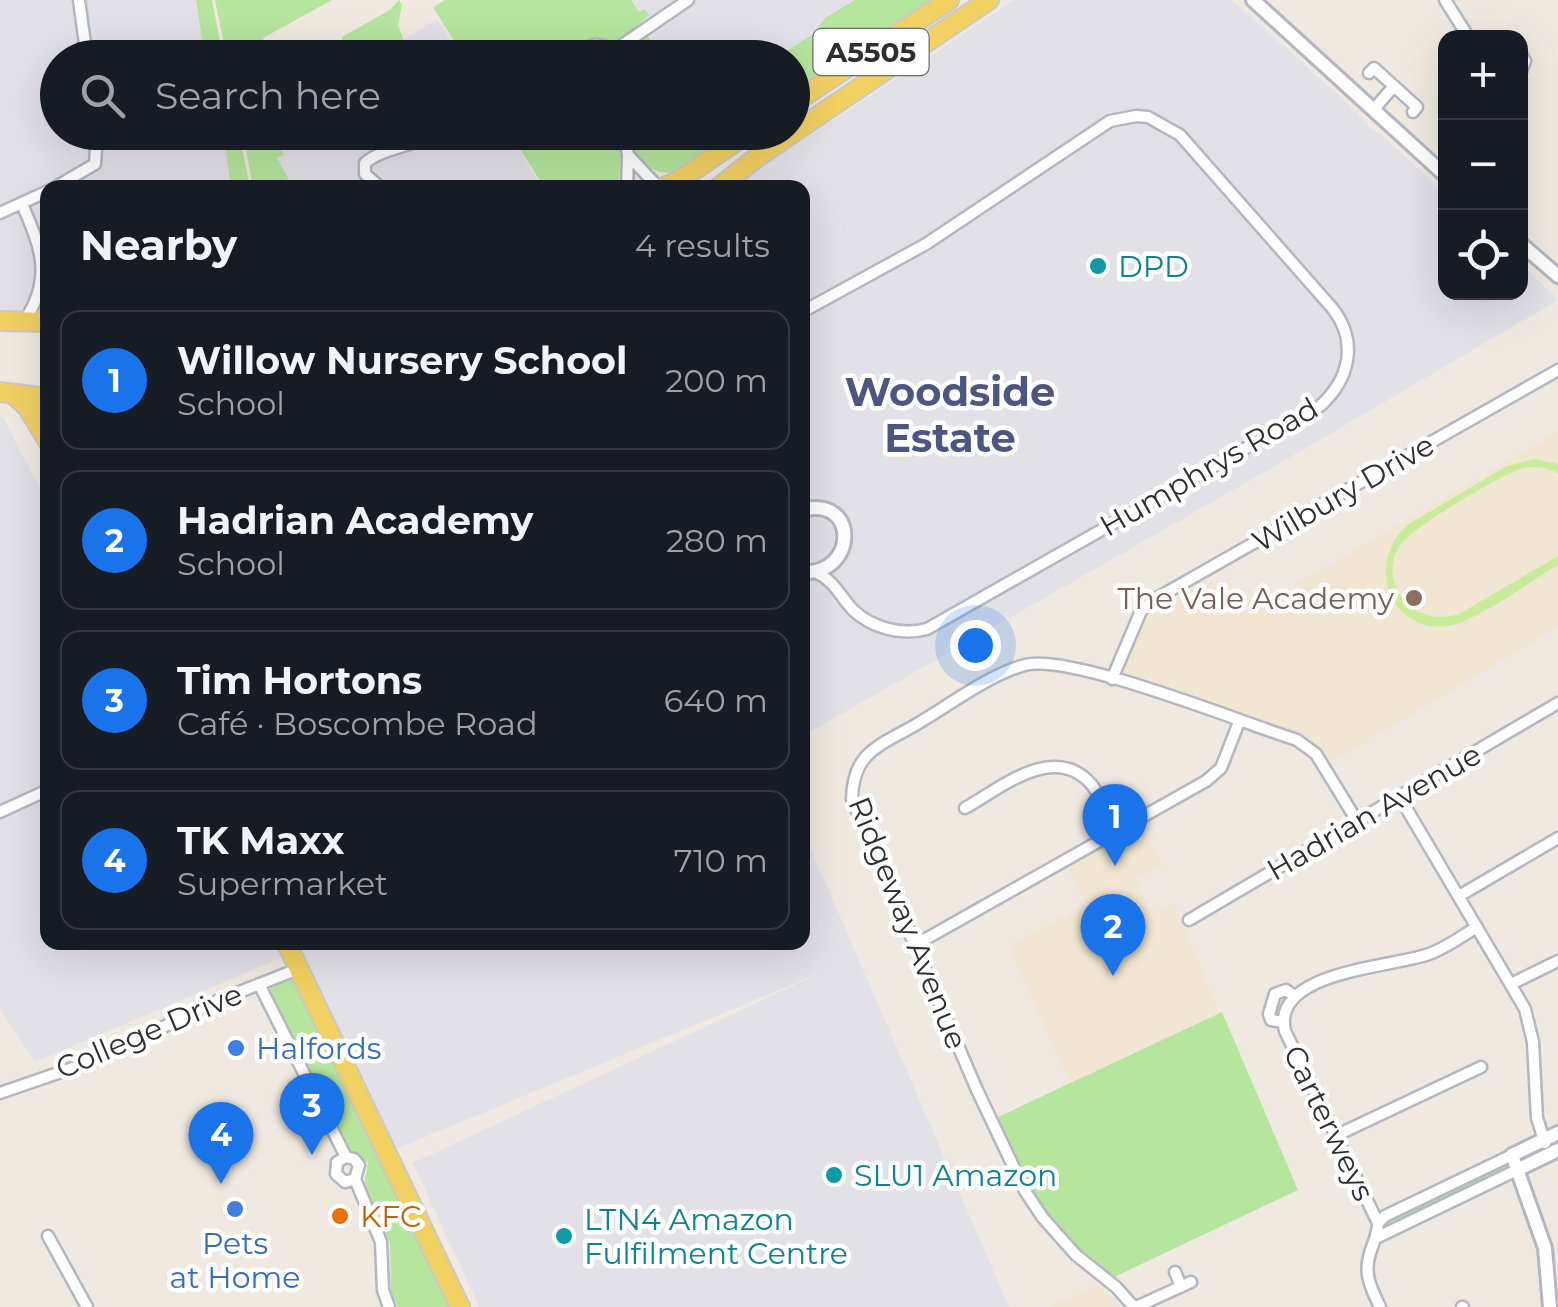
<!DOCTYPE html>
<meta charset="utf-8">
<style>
:root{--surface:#171b24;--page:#20242c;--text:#f1f3f6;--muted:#9ea1a6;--line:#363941;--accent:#1a73e8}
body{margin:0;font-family:Montserrat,sans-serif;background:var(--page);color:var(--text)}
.controls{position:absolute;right:30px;top:30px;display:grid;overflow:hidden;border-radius:20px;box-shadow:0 10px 40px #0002}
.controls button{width:90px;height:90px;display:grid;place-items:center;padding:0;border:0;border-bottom:2px solid var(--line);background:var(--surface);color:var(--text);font:50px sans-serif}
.you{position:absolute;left:975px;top:645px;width:35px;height:35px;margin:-25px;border:8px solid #fff;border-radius:50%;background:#1a73e8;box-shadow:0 0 0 15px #1a73e833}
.badge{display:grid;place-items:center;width:65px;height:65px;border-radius:50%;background:var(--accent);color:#fff;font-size:32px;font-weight:700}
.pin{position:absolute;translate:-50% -82px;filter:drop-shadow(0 2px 5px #0008)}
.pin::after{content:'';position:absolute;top:52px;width:35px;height:30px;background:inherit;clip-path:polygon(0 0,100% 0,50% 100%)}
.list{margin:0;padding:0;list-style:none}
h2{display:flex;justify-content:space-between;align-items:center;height:130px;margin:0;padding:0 40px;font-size:42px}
h2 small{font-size:32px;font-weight:400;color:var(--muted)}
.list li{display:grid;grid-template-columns:65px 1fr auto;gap:30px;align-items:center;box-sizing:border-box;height:140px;margin:0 20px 20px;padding:0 20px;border:2px solid var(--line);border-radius:20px}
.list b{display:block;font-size:38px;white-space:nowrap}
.list p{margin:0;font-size:32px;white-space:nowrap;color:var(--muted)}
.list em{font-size:32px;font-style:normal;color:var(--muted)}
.icon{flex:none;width:55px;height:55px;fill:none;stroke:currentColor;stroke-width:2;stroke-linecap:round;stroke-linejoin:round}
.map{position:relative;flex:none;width:1558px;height:1307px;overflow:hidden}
.search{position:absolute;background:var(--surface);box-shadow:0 10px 40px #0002;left:40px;top:40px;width:770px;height:110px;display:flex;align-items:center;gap:25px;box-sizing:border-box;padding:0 35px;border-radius:55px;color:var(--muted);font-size:38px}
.panel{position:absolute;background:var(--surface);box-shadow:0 10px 40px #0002;left:40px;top:180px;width:770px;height:770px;border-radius:20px}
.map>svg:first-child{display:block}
</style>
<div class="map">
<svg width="1558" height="1307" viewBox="0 0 1558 1307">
<rect width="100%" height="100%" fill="#efe9e1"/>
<path fill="#e3e1e8" d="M0,0H207L216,57L58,58V132L228,133L237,187L48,188L47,308L0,312Z
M627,0H884L792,58L663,57Z
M1015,0H1232L1348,104L1372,130L1383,136L1445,194L1446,292H1520L1521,264L1558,300L1277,465L803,736L802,188H739L741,181Z
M437,19L461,57L374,58Z
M268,133H508L542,187H274Z
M0,417H3L47,503L48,942L276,943L283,957L35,1062L0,1010Z
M803,831L1009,1307H479L413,1163L825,971L396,1149L299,943L802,942Z"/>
<path fill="#f0e6d1" d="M1558,432V627L1331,762L1325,753L1321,755L1310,745L1128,680L1122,669L1132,638L1155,610L1209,579L1222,587L1229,583L1236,595L1264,603Z
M1141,827L1162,865L1136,879L1150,914L1175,904L1219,1013L1070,1083L1009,946L1086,904L1068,867Z
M1098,1285L1120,1307H1047Z"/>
<path fill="#b6e59e" d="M196,0H212L223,57H205Z
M215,0H332L263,38L267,57L227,58Z
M399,0L402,5L398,26L405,43L404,52L393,57H344L342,37L390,10Z
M445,0H631L639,12L645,9L649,15L640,23L661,57H464L433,7Z
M855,0H933L793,93L792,58H776L813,34L825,18Z
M220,133H239L250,187H231L225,145L213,147L221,138Z
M243,133H272L284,154L277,158L290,182L281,187H253Z
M510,133H729C696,153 670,199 636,153H621L618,188L544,187Z
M294,977L451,1307H398L391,1292L390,1243L364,1186L368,1163L347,1151L266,987Z
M1222,1012L1298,1190L1112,1278C1046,1227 1031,1191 996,1118Z
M1509,1161L1512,1168L1385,1229L1382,1222Z"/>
<path fill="#c9ec9a" d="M1534,459L1558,464V473C1546,467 1534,465 1520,469C1501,475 1411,528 1401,544C1373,585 1418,631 1461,613L1558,556V565C1531,581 1476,622 1448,626C1388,634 1365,559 1409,524L1507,466Z"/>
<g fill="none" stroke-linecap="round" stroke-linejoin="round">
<defs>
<path id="minor" d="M79,0L87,58
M1445,0L1469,38
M612,52L688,0
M577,58C587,41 605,40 615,57
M1369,73L1374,68L1417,107L1413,112
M1520,74L1525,61L1523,57
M1374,109L1394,86
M624,132L628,155L627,188
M628,155L658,187
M54,188L95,164L97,132
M381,188L365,174V163C384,147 414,147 435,132
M22,204C41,248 53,277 25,320
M0,213L48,191
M802,312L926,244L1110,121L1136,116L1148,117L1180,135L1333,309C1358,342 1350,379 1320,406L927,629C902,636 872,628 853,610C839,595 835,581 815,572
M1112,679L1141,611L1157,598L1558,370
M1399,796L1525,1009L1533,1042L1537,1118L1545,1143
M965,808C1001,788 1054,742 1091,784C1102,797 1109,818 1117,833
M0,812L48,790
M1459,896L1558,838
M1189,920L1558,703
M915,945L1206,781L1221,768L1239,722
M259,984L346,1157L354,1159L359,1165L355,1179L381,1242L383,1290L389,1307
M1511,984L1558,961
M1283,1022L1271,1020L1269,1014L1275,994L1286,990L1293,995
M0,1093L93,1061L219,1000L298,969
M1335,1136L1481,1067
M346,1157L337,1162L336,1174L345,1182L355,1179
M1378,1223L1385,1216L1512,1155
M48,1236L87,1307
M1378,1237L1519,1169
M1175,1272L1181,1286
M1134,1307L1116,1287L1076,1255L1043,1218L1025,1191L977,1090L852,799C853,751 880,746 917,724C948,706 990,674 1025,665C1071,653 1243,723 1297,740L1316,754L1357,821
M1136,1307L1191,1282
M1380,1307C1372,1290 1364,1276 1369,1257C1372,1244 1378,1236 1378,1223L1285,1031C1271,971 1390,968 1429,954C1446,948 1462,936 1477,927
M1462,1307H1463"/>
<path id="tertiary" d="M1253,0L1446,176
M1520,243L1558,276
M802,510C860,495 857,576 802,572
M1519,1169L1558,1150
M1550,1307L1545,1248L1512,1155L1558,1133"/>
<path id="primary" d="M792,104L949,0
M662,188L678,181L750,132
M718,188L756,158L989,0
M0,321L48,322
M0,392L48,398
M14,395L28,408L48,441
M286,942L460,1307"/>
</defs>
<use href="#minor" stroke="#b4b7c1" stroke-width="15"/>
<use href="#tertiary" stroke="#b4b7c1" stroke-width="18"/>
<use href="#primary" stroke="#c9c9c9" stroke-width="22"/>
<use href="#minor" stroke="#fff" stroke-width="10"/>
<use href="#tertiary" stroke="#fff" stroke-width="12"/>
<use href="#primary" stroke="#f2d163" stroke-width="18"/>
</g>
<g fill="#0f9aa8" stroke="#fff" stroke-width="4">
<circle cx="1098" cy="266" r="10"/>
<circle cx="834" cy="1175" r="10"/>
<circle cx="564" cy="1236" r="10"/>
</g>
<circle fill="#8d6e63" stroke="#fff" stroke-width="4" cx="1414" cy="598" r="10"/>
<g fill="#3f7fe0" stroke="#fff" stroke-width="4">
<circle cx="236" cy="1048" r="10"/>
<circle cx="235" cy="1209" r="10"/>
</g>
<circle fill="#e8710a" stroke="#fff" stroke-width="4" cx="340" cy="1216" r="10"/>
<g text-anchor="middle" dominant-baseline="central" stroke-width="9" stroke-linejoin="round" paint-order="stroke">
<rect fill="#fff" stroke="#6d6d6d" stroke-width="2.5" x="813.5" y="29" width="115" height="46" rx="8"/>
<g font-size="28" font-weight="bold" fill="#2e2e2e">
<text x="871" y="52">A5505</text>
</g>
<g font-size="30" fill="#0d838f" stroke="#fff" text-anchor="start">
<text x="1118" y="266">DPD</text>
<text x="854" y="1175">SLU1 Amazon</text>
<text x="584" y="1219">LTN4 Amazon<tspan x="584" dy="34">Fulfilment Centre</tspan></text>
</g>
<g font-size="30" fill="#2e2e2e" stroke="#fff">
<text transform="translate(1209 467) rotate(-30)">Humphrys Road</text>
<text transform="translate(1343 493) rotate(-30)">Wilbury Drive</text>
<text transform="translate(1374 812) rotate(-30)">Hadrian Avenue</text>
<text transform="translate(908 923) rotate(68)">Ridgeway Avenue</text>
<text transform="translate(149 1031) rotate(-23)">College Drive</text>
<text transform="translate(1329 1123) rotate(64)">Carterweys</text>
</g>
<g font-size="30" fill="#785e54" stroke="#fff" text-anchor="end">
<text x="1394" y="598">The Vale Academy</text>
</g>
<g font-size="30" fill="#366cbe" stroke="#fff" text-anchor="start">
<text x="256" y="1048">Halfords</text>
<text x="235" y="1243" text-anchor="middle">Pets<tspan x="235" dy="34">at Home</tspan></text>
</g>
<g font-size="30" fill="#c56008" stroke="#fff" text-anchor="start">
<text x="360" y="1216">KFC</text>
</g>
<g font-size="40" font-weight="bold" fill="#4d5680" stroke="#fff">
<text x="950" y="391">Woodside<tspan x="950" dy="46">Estate</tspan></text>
</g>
</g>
</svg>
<div class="controls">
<button>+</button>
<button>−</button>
<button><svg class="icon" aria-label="locate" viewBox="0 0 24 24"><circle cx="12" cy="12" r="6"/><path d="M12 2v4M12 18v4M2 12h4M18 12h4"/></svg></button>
</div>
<div class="you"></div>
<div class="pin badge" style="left:1115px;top:866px">1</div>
<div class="pin badge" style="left:1113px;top:976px">2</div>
<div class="pin badge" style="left:312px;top:1155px">3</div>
<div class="pin badge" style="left:221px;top:1184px">4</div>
<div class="search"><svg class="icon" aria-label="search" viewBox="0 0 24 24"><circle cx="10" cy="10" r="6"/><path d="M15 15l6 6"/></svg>Search here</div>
<section class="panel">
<h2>Nearby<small>4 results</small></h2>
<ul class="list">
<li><span class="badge">1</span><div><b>Willow Nursery School</b><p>School</p></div><em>200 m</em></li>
<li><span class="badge">2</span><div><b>Hadrian Academy</b><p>School</p></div><em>280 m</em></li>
<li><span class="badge">3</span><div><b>Tim Hortons</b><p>Café · Boscombe Road</p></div><em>640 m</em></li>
<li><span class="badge">4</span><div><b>TK Maxx</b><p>Supermarket</p></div><em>710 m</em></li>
</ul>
</section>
</div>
